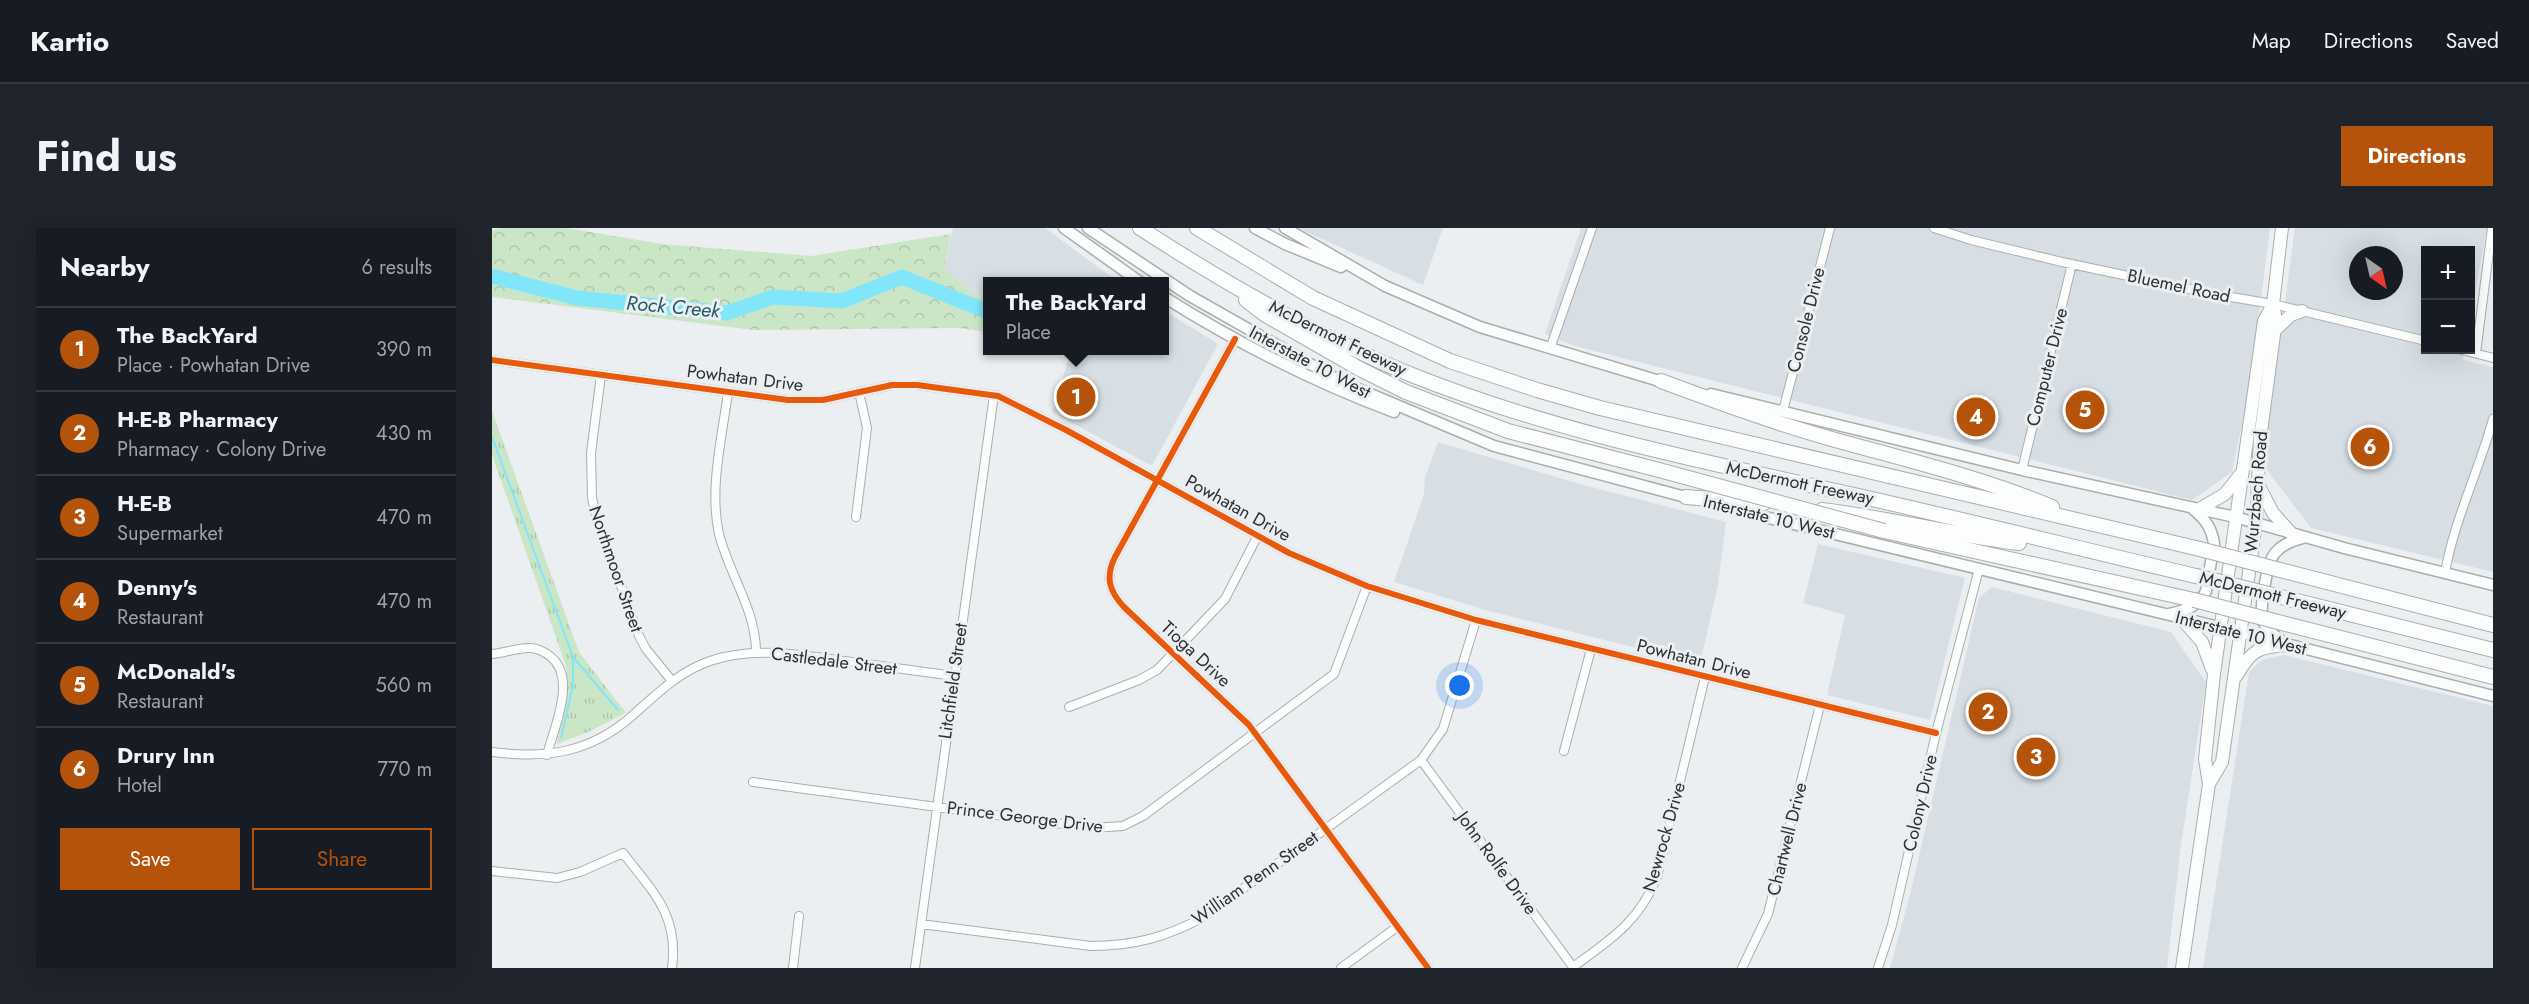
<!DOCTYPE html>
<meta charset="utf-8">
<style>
:root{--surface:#171b24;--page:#20242c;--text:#f1f3f6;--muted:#9ea1a6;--line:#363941;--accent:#b45309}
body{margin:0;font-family:Jost,sans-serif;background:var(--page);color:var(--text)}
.controls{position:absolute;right:18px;top:18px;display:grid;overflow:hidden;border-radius:0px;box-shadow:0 6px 24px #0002}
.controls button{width:54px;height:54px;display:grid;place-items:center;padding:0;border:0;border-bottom:2px solid var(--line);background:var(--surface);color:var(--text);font:30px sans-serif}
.compass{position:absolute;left:1857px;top:18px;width:54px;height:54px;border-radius:50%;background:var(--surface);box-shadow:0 6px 24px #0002;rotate:146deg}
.you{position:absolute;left:968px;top:458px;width:21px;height:21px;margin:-15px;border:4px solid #fff;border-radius:50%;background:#1a73e8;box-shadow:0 0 0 9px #1a73e833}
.badge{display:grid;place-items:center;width:39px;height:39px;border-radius:50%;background:var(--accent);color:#fff;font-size:20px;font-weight:700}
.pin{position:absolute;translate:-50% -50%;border:3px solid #fff;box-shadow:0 2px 6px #0006}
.popup{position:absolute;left:491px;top:49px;width:186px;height:78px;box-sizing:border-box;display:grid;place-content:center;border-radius:0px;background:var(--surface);filter:drop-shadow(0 2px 4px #0005);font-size:20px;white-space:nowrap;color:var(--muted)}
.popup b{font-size:22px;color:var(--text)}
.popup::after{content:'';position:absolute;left:50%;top:100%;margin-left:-12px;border:12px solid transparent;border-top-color:var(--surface)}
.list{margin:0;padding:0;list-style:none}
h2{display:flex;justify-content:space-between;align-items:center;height:78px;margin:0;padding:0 24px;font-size:26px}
h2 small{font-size:20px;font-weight:400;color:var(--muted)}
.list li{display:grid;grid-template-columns:39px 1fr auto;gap:18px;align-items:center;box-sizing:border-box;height:84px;padding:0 24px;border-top:2px solid var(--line)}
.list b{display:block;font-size:22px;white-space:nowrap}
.list p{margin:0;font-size:20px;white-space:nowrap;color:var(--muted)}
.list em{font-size:20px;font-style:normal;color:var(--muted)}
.actions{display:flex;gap:12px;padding:18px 24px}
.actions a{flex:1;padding:14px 0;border:2px solid var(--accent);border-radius:0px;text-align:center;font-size:21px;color:var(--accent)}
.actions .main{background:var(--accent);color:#fff}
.map{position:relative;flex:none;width:2001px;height:740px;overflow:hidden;border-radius:0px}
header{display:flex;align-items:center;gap:36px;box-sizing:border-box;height:84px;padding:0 30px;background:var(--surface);border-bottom:2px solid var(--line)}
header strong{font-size:28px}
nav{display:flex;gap:33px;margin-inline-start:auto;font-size:21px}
.intro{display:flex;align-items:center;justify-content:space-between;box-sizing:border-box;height:144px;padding:0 36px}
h1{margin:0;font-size:42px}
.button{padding:15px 27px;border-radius:0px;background:var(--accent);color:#fff;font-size:21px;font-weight:700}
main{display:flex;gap:36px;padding:0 36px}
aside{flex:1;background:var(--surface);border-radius:0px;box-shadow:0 6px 24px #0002}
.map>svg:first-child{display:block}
</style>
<header>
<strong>Kartio</strong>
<nav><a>Map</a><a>Directions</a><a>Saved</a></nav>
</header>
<div class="intro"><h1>Find us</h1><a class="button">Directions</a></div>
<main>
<aside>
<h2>Nearby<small>6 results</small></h2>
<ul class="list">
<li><span class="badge">1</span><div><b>The BackYard</b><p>Place · Powhatan Drive</p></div><em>390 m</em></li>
<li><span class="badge">2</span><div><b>H-E-B Pharmacy</b><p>Pharmacy · Colony Drive</p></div><em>430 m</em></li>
<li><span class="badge">3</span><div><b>H-E-B</b><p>Supermarket</p></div><em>470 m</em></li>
<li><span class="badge">4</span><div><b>Denny's</b><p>Restaurant</p></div><em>470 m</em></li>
<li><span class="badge">5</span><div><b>McDonald's</b><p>Restaurant</p></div><em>560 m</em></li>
<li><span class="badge">6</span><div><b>Drury Inn</b><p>Hotel</p></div><em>770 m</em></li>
</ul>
<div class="actions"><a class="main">Save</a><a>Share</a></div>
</aside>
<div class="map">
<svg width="2001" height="740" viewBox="0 0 2001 740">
<defs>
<pattern id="grass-tufts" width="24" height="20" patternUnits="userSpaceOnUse" patternTransform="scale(1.5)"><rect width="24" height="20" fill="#cae6c7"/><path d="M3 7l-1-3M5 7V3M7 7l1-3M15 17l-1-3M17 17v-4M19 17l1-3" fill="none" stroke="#aec6ab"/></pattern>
<pattern id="forest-crowns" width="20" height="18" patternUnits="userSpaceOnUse" patternTransform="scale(1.5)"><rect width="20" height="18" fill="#cae6c7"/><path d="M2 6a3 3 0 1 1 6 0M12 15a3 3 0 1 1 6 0" fill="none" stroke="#aec6ab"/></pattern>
</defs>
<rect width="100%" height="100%" fill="#eceff1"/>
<path fill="#d7dfe4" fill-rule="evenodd" d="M461,0H553L625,53L496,54L495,70L483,68L452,40Z
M806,0H951L931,57Z
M1089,0H1778L1757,164L1740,244L1700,272L1079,117L1053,106Z
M1803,0H1995L1979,88L1978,22H1934V122H1972L1971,132L2001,139V344L1819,300L1775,242V208ZM1866,27H1902V63H1866Z
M673,83L726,116L661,236L658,237L560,184L579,123L672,122Z
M946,214L1088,256L1234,294L1226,357L1208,436L997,383L902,354L932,266L933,250Z
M1326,316L1473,350L1438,492L1335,467L1353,387L1311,375Z
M1500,359L1679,404L1714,454L1689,617L1675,740H1398L1418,667L1487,370Z
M1792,427L2001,478V740H1711L1757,444L1770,432Z"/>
<path fill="url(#grass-tufts)" d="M0,183L87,424L134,485L94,505L65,516L75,441L0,227Z"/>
<path fill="url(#forest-crowns)" d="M9,0H74L170,16L319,28L459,6L452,40L483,68L495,70V104L467,100L261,102L0,69V2Z"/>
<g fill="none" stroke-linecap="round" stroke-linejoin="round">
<path stroke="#81e6f9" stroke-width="2" d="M0,209L81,429L126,482
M69,510L81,457V430"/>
<path stroke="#81e6f9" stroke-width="15" d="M0,48L85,70L235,85L281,69L350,73L410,49L496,84"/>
<defs>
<path id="minor" d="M1442,0L1479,12L1570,34L1721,66L1781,76L1934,113
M743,111L623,329C613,349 617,363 632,379L757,497L936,740
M1058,121L1100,0
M1970,122L2001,130
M1984,125L2000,0
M0,132L296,172H331L400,157H425L506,168L574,202L797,325L875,358L984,392L1444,505
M109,147L99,225L100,270L105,291L147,408L154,421L180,453
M236,164C230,210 217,261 227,306C237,346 264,382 264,424
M1291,183L1338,0
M1530,242L1580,36
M364,289L375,200L367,164
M1953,345C1962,292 1987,243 2001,191
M0,426C12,425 25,420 37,420C46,420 53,424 59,429C85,450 62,500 55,527
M577,479L647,452L665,442L733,371L765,309
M1072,523L1099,421
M0,524C54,531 98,525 140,488C165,466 186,444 218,433C262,418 308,427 353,433C389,438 426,443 462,448
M929,532L1081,739C1118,712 1147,694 1165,649L1213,449
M261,554L600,600L631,598L651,588L842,446L875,358
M0,643L65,650L88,644L131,625C161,664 187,687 180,740
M429,696L599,718C641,718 676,709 713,688L929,532L951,501L984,392
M301,740L307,688
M423,740L502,167
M849,740L905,699
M1250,740L1276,686L1328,477
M1386,740L1400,697L1444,505L1487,341"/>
<path id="secondary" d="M572,0L648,54
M596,0L698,68L850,154L1002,218L1201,271
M763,0L793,16L849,39
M793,0L893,58L988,99L1174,155
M672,69C745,115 822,154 902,184
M1219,166L1530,242L1743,289L1852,320L2001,357
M1219,276L1727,399L2001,468
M1677,386C1692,383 1708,378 1714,363L1722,316C1720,301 1714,292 1702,282
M1791,414C1783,408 1775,402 1771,393C1767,381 1775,332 1784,324C1792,315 1803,312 1814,309"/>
<path id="primary" d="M1783,102L1799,87L1810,83
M1768,260L1781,285L1799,305
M1706,282L1733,266L1748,247
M1688,389L1710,414L1720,441
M1745,447C1759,422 1767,419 1794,417
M1717,556L1730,534L1764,295L1768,211L1784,92L1781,76L1790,0
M1690,740L1717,556L1713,531L1722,446L1772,93L1781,76"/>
<path id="motorway" d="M648,0C734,56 825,108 920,147C1065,205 1219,235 1371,269C1482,294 1593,322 1704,348
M705,0L821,70L958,133L1045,162L1108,180L1708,321
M754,72L772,86L866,140L914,164L1016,203L1167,242
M1169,153C1223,173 1277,193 1333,209C1410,231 1485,248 1560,279
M1194,269L1272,275
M1330,282C1396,290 1461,307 1527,315
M1392,303L1702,372
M1788,342L2001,397
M1785,368L2001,422
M1786,394L2001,449"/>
</defs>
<use href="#minor" stroke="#abadae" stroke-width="10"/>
<use href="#secondary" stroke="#abadae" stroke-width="13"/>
<use href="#primary" stroke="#abadae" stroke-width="14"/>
<use href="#motorway" stroke="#abadae" stroke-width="16"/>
<use href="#minor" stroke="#fcfdfd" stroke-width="8"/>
<use href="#secondary" stroke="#fcfdfd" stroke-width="10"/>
<use href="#primary" stroke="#fcfdfd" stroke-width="12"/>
<use href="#motorway" stroke="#fcfdfd" stroke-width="14"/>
<defs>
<path id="motorway-bridge" d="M1167,242L1392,303
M1708,321L1788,342
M1704,348L1785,368
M1702,372L1786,394"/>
</defs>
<use href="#motorway-bridge" stroke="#abadae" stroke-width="16" stroke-linecap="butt"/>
<use href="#motorway-bridge" stroke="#fcfdfd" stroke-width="14"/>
<defs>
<path id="cycleway" d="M743,111L623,329C613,349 617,363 632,379L757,497L936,740
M0,132L296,172H331L400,157H425L506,168L574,202L797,325L875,358L984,392L1444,505"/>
</defs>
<use href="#cycleway" stroke="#ebeff2" stroke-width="10"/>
<use href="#cycleway" stroke="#e8590c" stroke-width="6"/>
</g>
<g text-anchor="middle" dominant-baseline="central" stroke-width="6" stroke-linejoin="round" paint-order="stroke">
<g font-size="18" fill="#2f3031" stroke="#ebeff2">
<text transform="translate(1687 58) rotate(12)">Bluemel Road</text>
<text transform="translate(1314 92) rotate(-76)">Console Drive</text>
<text transform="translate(846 110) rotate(26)">McDermott Freeway</text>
<text transform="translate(818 134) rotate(28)">Interstate 10 West</text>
<text transform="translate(1555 139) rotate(-76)">Computer Drive</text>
<text transform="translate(253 150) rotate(7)">Powhatan Drive</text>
<text transform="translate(1308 255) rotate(12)">McDermott Freeway</text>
<text transform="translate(1764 264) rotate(-85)">Wurzbach Road</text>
<text transform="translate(746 280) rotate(29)">Powhatan Drive</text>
<text transform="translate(1277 289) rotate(14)">Interstate 10 West</text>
<text transform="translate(124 341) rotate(71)">Northmoor Street</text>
<text transform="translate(1781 367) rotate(14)">McDermott Freeway</text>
<text transform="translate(1749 405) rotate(14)">Interstate 10 West</text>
<text transform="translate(704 426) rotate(43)">Tioga Drive</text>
<text transform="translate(1202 431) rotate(14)">Powhatan Drive</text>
<text transform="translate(342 433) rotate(7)">Castledale Street</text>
<text transform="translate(461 453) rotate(-82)">Litchfield Street</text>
<text transform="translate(1428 575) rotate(-77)">Colony Drive</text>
<text transform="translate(533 589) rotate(7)">Prince George Drive</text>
<text transform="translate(1172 609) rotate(-74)">Newrock Drive</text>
<text transform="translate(1295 611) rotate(-76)">Chartwell Drive</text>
<text transform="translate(1005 635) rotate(54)">John Rolfe Drive</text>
<text transform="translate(763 650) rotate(-35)">William Penn Street</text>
</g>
<g font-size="20" font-style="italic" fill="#215b66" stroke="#ebeff2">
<text transform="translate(181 79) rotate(5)">Rock Creek</text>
</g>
</g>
</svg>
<div class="controls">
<button>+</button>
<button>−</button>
</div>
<svg class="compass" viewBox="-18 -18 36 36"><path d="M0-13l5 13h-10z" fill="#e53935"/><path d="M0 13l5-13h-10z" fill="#9ea1a6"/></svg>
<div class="you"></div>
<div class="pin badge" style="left:584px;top:169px">1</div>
<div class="popup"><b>The BackYard</b>Place</div>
<div class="pin badge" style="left:1496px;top:484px">2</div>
<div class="pin badge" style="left:1544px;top:529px">3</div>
<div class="pin badge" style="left:1484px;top:189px">4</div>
<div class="pin badge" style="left:1593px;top:182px">5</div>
<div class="pin badge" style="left:1878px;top:219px">6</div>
</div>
</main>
